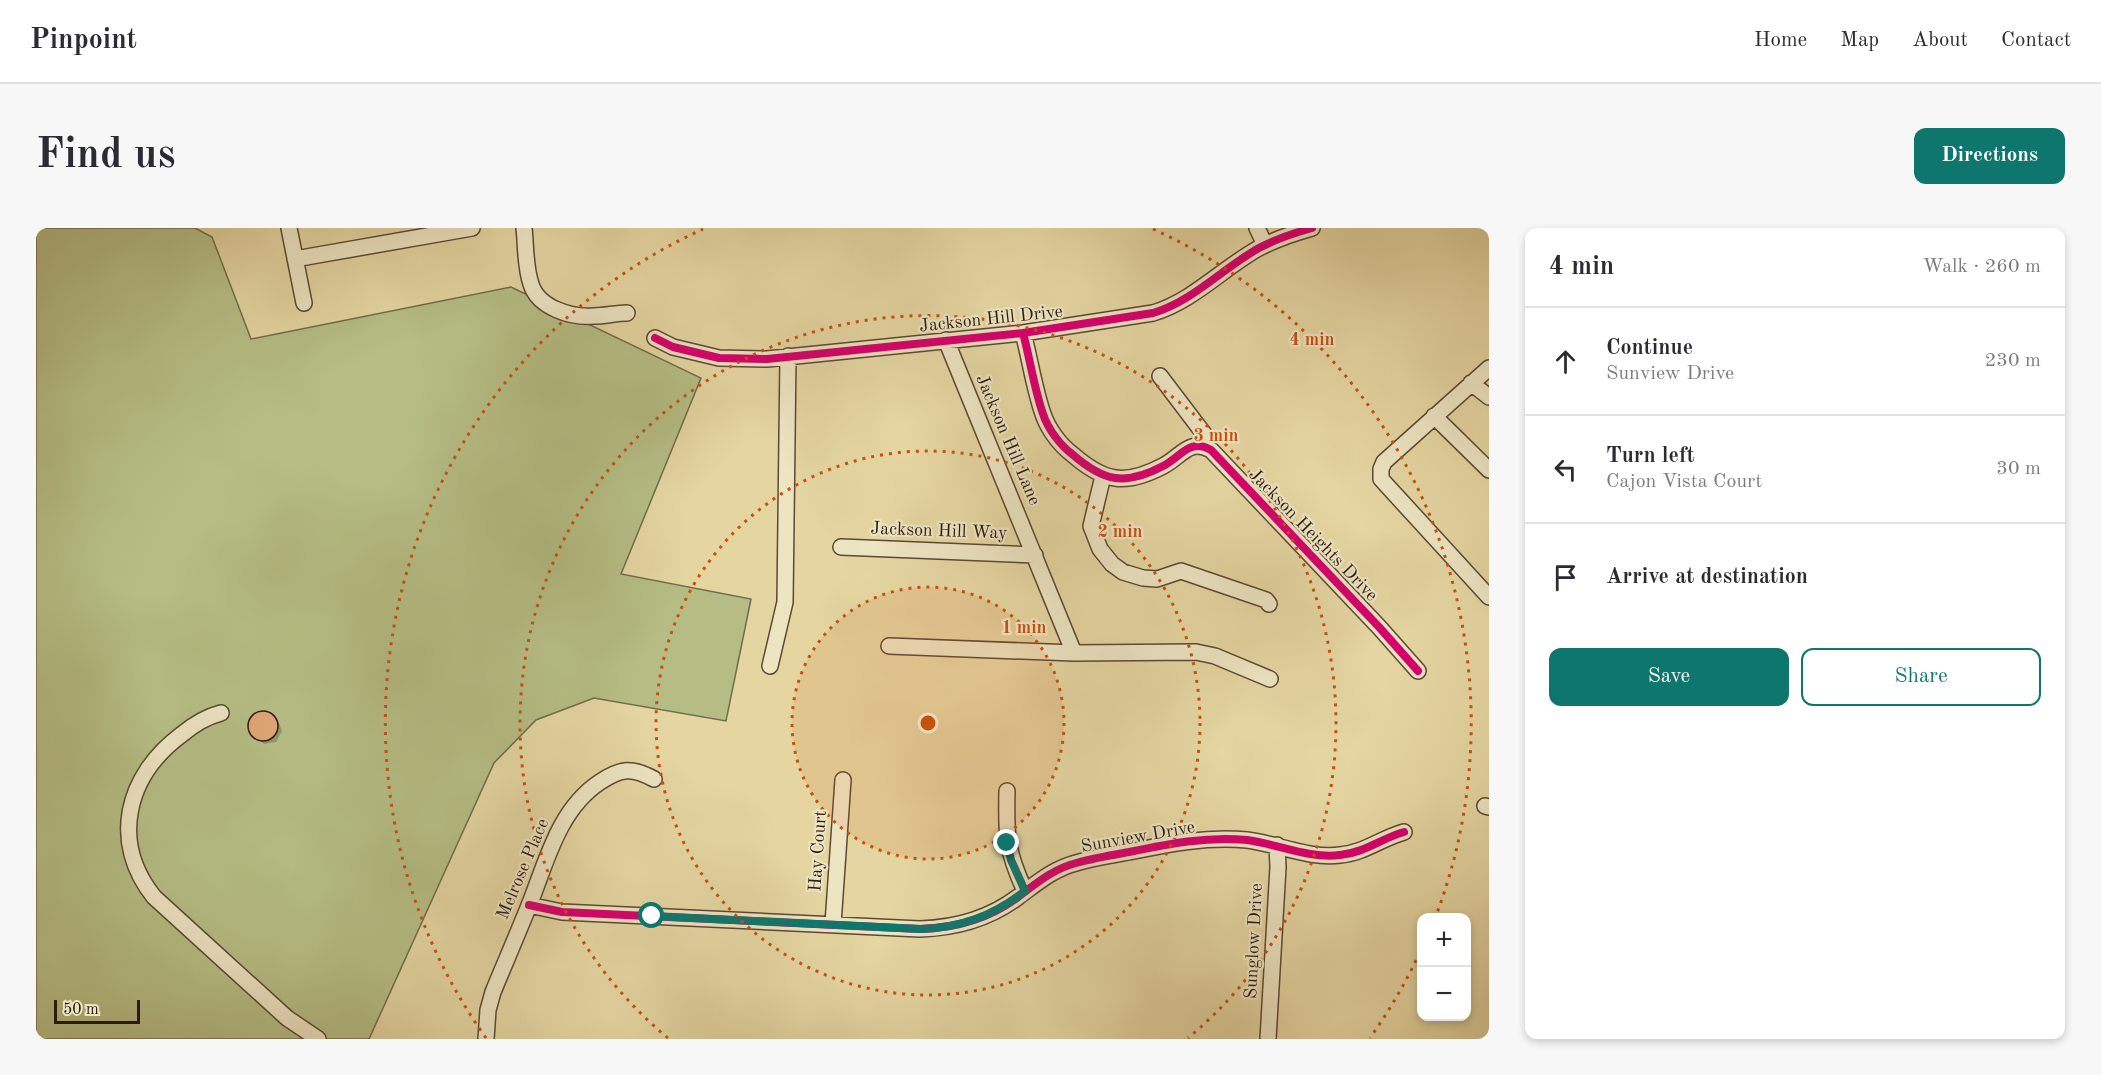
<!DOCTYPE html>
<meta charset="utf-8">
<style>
:root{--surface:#fff;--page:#f7f7f7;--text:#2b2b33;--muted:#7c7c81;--line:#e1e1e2;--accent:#0f766e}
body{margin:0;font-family:"Old Standard TT",serif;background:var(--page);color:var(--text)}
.controls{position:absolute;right:18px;bottom:18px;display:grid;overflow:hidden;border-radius:12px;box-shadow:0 3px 9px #0003}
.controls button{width:54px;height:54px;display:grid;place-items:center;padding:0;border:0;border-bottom:2px solid var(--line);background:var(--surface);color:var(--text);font:30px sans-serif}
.scale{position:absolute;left:18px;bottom:15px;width:86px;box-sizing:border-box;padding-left:6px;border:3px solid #2d1a12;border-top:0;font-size:16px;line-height:21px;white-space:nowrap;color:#2d1a12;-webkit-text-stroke:4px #ede4c2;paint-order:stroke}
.stop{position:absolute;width:18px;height:18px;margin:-14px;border:4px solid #0f766e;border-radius:50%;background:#fff}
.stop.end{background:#0f766e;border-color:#fff;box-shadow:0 2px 6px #0008}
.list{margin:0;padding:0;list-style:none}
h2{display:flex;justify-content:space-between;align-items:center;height:78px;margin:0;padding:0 24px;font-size:26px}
h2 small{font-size:20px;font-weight:400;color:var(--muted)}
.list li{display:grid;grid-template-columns:39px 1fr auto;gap:18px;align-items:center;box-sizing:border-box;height:108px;padding:0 24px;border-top:2px solid var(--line)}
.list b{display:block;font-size:22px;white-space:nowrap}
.list p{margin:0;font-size:20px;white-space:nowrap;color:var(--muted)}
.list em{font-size:20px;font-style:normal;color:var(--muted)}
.actions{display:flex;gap:12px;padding:18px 24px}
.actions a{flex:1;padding:14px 0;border:2px solid var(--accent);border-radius:12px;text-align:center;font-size:21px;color:var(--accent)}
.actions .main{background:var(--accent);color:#fff}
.icon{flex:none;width:33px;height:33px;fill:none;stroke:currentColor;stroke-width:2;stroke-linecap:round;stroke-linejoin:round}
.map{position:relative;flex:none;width:1453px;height:811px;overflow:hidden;border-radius:12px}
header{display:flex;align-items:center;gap:36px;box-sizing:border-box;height:84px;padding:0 30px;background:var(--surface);border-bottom:2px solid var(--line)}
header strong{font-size:28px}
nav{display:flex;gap:33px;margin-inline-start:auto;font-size:21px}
.intro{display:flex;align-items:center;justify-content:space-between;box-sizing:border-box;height:144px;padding:0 36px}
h1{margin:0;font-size:42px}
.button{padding:15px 27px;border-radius:12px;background:var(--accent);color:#fff;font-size:21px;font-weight:700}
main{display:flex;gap:36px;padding:0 36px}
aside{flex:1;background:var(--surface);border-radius:12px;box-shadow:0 3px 9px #0003}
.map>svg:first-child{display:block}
</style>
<header>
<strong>Pinpoint</strong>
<nav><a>Home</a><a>Map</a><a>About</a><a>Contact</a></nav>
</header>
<div class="intro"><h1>Find us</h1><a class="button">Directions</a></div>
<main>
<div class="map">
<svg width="1453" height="811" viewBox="0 0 1453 811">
<rect width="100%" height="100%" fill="#e4d5a1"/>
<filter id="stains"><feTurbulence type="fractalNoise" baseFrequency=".00333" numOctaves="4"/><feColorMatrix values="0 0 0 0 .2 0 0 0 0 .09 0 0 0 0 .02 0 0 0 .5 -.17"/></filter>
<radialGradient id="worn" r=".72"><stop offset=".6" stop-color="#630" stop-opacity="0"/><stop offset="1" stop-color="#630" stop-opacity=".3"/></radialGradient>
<path fill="#b5bd84" stroke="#716c4b" stroke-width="1.5" d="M0,0H159L176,9L215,111L475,59L665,150L585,346L715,371L690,493L558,470L500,492L458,535L333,811H0Z"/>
<path fill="#0003" d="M226,484L230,485L243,495L246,503L240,514L228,516L216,506L213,497L217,488Z"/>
<path fill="#dea674" stroke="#2d1a12" stroke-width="1.5" d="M212 498a15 15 0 1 1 30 0a15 15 0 1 1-30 0Z"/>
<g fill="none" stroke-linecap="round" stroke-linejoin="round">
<defs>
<path id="minor" d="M253,0L268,75
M488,0C490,18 489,39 495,56C502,80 536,90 558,88C569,88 580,85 591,85
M1221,0L1229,17
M259,31L436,0
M987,105C994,131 998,160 1007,186C1012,201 1024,217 1036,226C1068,254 1089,258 1127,238C1146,228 1153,210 1175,222L1343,399L1382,443
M619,110L637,119L683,130L731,131L987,105L1117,85C1157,73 1187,40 1223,20C1240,11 1258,5 1276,0
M910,112L1038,425
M1453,140L1348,234L1345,241V251L1453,369
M1124,148L1168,206L1166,217
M1435,155L1453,169
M1398,188L1453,242
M1067,248L1055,298L1064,321L1076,336L1087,344L1107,350L1121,351L1145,343L1230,372L1233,376
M805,319L999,327
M853,418L1038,425L1160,424L1179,428L1234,451
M734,438L749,374L752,128
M185,485C169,489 157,497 145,507C90,548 74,614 118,669L251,790L282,811
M971,563C970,608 970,622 989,663
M1449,578L1453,579
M493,677L526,684L884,701C920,700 953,691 982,669C1001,655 1017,641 1040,635C1058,630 1076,627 1093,624C1132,616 1171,608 1211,612C1242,616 1273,631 1304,627C1328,625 1346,610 1368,604
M797,696L807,552
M450,811L452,782L457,764C469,735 482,705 494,675C511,632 523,581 564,554C585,540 596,539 618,551
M1232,811L1242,639L1241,617"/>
</defs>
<use href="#minor" stroke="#5b4936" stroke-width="18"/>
<use href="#minor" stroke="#ede4c2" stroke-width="15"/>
<defs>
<path id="cycleway" d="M987,105C994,131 998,160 1007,186C1012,201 1024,217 1036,226C1068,254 1089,258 1127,238C1146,228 1153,210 1175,222L1343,399L1382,443
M619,110L637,119L683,130L731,131L987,105L1117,85C1157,73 1187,40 1223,20C1240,11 1258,5 1276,0
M493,677L526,684L884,701C920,700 953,691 982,669C1001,655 1017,641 1040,635C1058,630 1076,627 1093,624C1132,616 1171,608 1211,612C1242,616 1273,631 1304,627C1328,625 1346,610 1368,604"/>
</defs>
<use href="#cycleway" stroke="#ede4c2" stroke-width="11"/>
<use href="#cycleway" stroke="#d6006c" stroke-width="8"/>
</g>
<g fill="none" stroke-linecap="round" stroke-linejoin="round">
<path stroke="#0f766e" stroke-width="8" d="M616,688L884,701C924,700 957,688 989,663L975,632L971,615"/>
</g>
<circle cx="892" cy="495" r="136" fill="#cc500d" fill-opacity=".12"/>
<g fill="none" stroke="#cc500d" stroke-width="3" stroke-dasharray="3 6">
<circle cx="892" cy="495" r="136"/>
<circle cx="892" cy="495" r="272"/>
<path d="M632 810A408 408 0 1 1 1152 810"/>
<path d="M1384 724A543 543 0 0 1 1334 810M450 810A543 543 0 0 1 667 1M1117 1A543 543 0 0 1 1401 685"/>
</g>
<g text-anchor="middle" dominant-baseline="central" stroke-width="4.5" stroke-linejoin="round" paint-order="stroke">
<g font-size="18" fill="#2d1a12" stroke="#ede4c2">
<text transform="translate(955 91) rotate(-6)">Jackson Hill Drive</text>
<text transform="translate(972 212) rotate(67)">Jackson Hill Lane</text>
<text transform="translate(903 303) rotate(2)">Jackson Hill Way</text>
<text transform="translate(1277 307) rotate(46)">Jackson Heights Drive</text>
<text transform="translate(1102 609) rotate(-10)">Sunview Drive</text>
<text transform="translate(782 623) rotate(-86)">Hay Court</text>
<text transform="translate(487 641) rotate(-67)">Melrose Place</text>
<text transform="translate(1218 713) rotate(-87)">Sunglow Drive</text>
</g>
</g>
<circle cx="892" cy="495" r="9" fill="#cc500d" stroke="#ede4c2" stroke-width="3"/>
<g font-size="18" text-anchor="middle" font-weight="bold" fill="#cc500d" stroke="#ede4c2" stroke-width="4.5" stroke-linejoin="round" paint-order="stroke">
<text x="1276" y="117">4 min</text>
<text x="1180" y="213">3 min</text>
<text x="1084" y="309">2 min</text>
<text x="988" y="405">1 min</text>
</g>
<rect width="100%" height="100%" filter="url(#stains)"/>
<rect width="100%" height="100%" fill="url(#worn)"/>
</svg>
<div class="controls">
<button>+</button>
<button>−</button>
</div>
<div class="scale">50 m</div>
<div class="stop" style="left:616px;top:688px"></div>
<div class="stop end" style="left:971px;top:615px"></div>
</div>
<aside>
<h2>4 min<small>Walk · 260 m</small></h2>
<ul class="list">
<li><svg class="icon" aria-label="ahead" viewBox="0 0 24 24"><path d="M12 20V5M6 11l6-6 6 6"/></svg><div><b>Continue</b><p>Sunview Drive</p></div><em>230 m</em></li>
<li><svg class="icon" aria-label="left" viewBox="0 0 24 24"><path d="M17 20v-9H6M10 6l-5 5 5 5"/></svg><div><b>Turn left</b><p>Cajon Vista Court</p></div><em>30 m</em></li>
<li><svg class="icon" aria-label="arrive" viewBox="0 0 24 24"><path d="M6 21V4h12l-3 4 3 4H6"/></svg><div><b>Arrive at destination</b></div></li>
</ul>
<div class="actions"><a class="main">Save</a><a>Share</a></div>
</aside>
</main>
